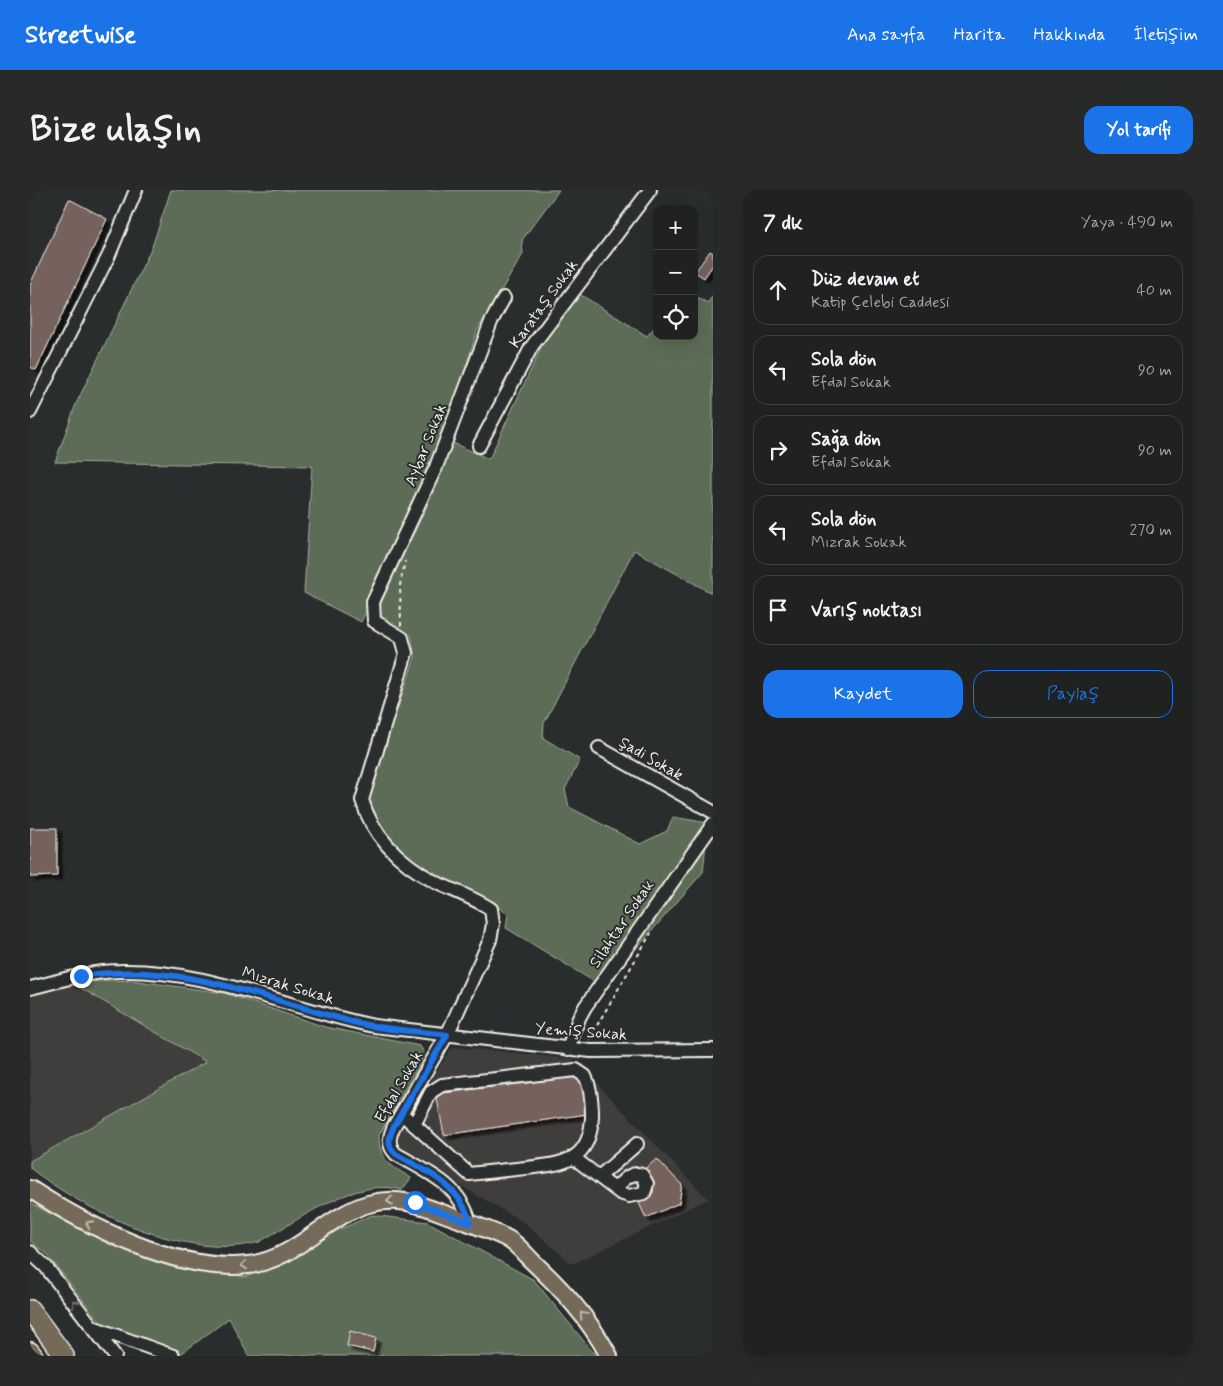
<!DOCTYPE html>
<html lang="tr">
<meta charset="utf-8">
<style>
:root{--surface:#202222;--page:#282a2a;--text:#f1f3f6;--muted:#a2a4a5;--line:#3d3f40;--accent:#1a73e8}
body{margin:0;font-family:Mynerve,sans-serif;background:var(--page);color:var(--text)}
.controls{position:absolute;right:15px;top:15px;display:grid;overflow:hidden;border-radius:10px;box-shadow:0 5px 20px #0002}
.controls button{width:45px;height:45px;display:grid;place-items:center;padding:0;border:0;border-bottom:1px solid var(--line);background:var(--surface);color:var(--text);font:25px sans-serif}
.stop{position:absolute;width:15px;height:15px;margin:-11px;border:4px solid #1a73e8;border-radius:50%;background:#fff}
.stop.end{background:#1a73e8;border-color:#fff;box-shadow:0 1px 5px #0008}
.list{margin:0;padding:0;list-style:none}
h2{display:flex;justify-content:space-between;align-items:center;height:65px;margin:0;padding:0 20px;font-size:21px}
h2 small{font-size:16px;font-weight:400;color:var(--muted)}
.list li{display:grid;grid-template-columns:32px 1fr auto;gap:15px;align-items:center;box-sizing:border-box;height:70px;margin:0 10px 10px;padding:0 10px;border:1px solid var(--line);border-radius:15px}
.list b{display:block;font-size:19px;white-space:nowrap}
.list p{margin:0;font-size:16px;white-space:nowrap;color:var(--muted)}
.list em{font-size:16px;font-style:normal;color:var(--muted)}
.actions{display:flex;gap:10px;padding:15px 20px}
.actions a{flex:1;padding:11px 0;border:1px solid var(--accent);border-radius:15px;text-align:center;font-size:18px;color:var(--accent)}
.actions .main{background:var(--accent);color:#fff}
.icon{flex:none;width:28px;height:28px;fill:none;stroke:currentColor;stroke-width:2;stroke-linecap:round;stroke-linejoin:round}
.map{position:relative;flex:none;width:683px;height:1166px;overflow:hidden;border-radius:15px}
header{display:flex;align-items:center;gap:30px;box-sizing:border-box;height:70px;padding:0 25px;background:var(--accent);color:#fff}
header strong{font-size:24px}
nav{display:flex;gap:28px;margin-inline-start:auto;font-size:18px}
.intro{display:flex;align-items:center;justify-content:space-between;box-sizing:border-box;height:120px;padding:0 30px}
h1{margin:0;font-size:35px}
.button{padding:12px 22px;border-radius:15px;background:var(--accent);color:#fff;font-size:18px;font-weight:700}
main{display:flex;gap:30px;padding:0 30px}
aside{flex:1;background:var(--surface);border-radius:15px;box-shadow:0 5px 20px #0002}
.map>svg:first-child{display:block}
</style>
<header>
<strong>Streetwise</strong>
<nav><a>Ana sayfa</a><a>Harita</a><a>Hakkında</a><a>İletişim</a></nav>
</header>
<div class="intro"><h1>Bize ulaşın</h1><a class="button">Yol tarifi</a></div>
<main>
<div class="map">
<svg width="683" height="1166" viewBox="0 0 683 1166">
<defs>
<filter id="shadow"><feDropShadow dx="4.5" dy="4.5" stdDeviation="1" flood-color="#0009"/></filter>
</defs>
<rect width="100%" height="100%" fill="#2a2d2e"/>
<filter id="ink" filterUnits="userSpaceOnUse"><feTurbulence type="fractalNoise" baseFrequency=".02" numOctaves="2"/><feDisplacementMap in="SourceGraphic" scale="10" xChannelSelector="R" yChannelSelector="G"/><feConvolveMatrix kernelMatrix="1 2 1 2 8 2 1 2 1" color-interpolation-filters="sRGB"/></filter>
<g filter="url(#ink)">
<path fill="#403d3c" d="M44,794L176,872L0,971V805Z
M425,857L543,869L678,1009L542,1074L495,1033L369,960L368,947L419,861Z"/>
<path fill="#5b6c56" stroke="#a8ae9f" d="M141,0H529L492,50L493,64L447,141L405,276L331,432L274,403L282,276L25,272L46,214L122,57Z
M551,105L617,146L627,134V146H664V105L677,113L683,106V404L604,360L514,533L513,548L550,570L535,599L539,617L610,654L637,641L643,627L678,633L673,682L573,797L476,738L478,724L468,717C417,691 352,671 337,609L385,467L381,445L350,428L351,410L396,318L421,252L459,269L511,158L508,154L542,106Z
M77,790L108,791L194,803L295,837L390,856L394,862L390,874L349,945C349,972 361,975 381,988L372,1000C326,986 269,1030 229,1052C159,1072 54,1021 0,978V971L176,872L44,794Z
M0,1013L63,1046L140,1074L215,1087L256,1073L304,1042L342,1025L398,1032L504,1090L566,1166H219L199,1128L152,1163L71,1133L17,1064L0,1051Z"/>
<path fill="#74625d" stroke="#f4f1e8" filter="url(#shadow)" d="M39,9L77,29L6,180L0,177V95Z
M680,61L683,63V75L674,88L665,82Z
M0,638H27V686L0,687Z
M551,886L557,924L414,945L406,904Z
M627,969L652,995L649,1013L616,1028L608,1011L623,1003L624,992L613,980Z
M320,1141L346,1148L343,1162L317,1156Z"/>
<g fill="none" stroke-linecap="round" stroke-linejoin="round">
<defs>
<path id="minor" d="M0,222L79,65L106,0
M449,256L502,156L620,0
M569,558L683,622
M0,798C29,791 60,781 90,781C178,779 259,819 344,836L561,861L683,860
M538,859L549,828L555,817L683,634
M372,924L439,984C458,982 477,980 496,978C533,974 560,972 562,927C562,914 561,897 555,886L546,880L412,895L401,902L384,935
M544,968L590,1003L599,1006L614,1003L617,994L612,985C600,981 593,991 585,999
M570,986L607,954
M440,1033C431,995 397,982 366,964C357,955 359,947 364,936L417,845L460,750L463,734L461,719C444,708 424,701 405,692C372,674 343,648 332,610L376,463L372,448L344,431L343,412L406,277L461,132L474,108
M0,1062L16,1077L85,1166
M65,1138L143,1166"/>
<path id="major" d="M0,999C57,1036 148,1083 218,1075C266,1070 294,1027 338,1014C367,1006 389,1014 415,1024C436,1032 459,1039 478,1049C487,1054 494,1063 501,1070C532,1099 559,1128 579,1166"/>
<path id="highway" d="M0,1120L34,1166
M0,1162L3,1166"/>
</defs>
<use href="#minor" stroke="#f4f1e8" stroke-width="16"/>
<use href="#major" stroke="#f4f1e8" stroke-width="20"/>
<use href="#highway" stroke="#f4f1e8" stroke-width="22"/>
<path stroke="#f4f1e8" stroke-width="2" stroke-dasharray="4 4" stroke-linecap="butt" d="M371,436L370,395L375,371
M559,849L621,743"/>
<use href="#minor" stroke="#2a2d2e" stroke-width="12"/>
<use href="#major" stroke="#746a5a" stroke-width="16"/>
<use href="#highway" stroke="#746a5a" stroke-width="19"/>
</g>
<defs><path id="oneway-chevron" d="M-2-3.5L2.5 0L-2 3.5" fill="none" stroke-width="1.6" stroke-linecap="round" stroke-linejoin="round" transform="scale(1.25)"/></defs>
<g stroke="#c1bbaf">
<use href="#oneway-chevron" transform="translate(360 1011) rotate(174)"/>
<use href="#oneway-chevron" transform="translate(59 1034) rotate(-153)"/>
<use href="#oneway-chevron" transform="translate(214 1075) rotate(176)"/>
<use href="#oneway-chevron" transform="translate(553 1125) rotate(-130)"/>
</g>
<use stroke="#71726f" href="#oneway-chevron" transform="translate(45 1113) rotate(-129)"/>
</g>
<g fill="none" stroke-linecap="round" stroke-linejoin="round" filter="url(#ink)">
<path stroke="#1a73e8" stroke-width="6" d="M51,786C147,771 229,807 319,831C351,840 385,841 417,845L364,936C359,947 356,955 366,964C397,982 431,995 440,1033L385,1012"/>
</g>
<g text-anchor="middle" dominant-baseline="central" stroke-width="4" stroke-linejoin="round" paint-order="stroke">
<g font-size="16" fill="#f4f1e8" stroke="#2a2d2e">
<text transform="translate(514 114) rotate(-54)">Karataş Sokak</text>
<text transform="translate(396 255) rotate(-68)">Aybar Sokak</text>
<text transform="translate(621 569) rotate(30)">Şadi Sokak</text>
<text transform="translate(592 734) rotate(-56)">Silahtar Sokak</text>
<text transform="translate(258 796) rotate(17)">Mızrak Sokak</text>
<text transform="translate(551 842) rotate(4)">Yemiş Sokak</text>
<text transform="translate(369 897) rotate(-60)">Efdal Sokak</text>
</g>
</g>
</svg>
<div class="controls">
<button>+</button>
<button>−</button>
<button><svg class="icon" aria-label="locate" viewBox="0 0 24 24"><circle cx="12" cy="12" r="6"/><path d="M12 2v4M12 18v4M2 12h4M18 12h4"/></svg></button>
</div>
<div class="stop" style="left:385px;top:1012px"></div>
<div class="stop end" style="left:51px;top:786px"></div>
</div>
<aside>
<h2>7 dk<small>Yaya · 490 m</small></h2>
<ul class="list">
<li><svg class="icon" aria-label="ahead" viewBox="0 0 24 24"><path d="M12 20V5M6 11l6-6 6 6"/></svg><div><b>Düz devam et</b><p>Katip Çelebi Caddesi</p></div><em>40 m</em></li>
<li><svg class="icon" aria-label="left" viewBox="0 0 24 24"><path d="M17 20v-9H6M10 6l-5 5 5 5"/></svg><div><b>Sola dön</b><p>Efdal Sokak</p></div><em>90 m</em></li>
<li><svg class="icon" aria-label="right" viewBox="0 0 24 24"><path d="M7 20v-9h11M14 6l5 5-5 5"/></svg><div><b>Sağa dön</b><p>Efdal Sokak</p></div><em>90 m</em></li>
<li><svg class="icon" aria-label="left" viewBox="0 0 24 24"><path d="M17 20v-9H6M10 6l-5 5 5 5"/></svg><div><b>Sola dön</b><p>Mızrak Sokak</p></div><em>270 m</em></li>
<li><svg class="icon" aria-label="arrive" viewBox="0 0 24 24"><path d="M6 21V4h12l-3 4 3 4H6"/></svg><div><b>Varış noktası</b></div></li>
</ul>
<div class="actions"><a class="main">Kaydet</a><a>Paylaş</a></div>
</aside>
</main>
